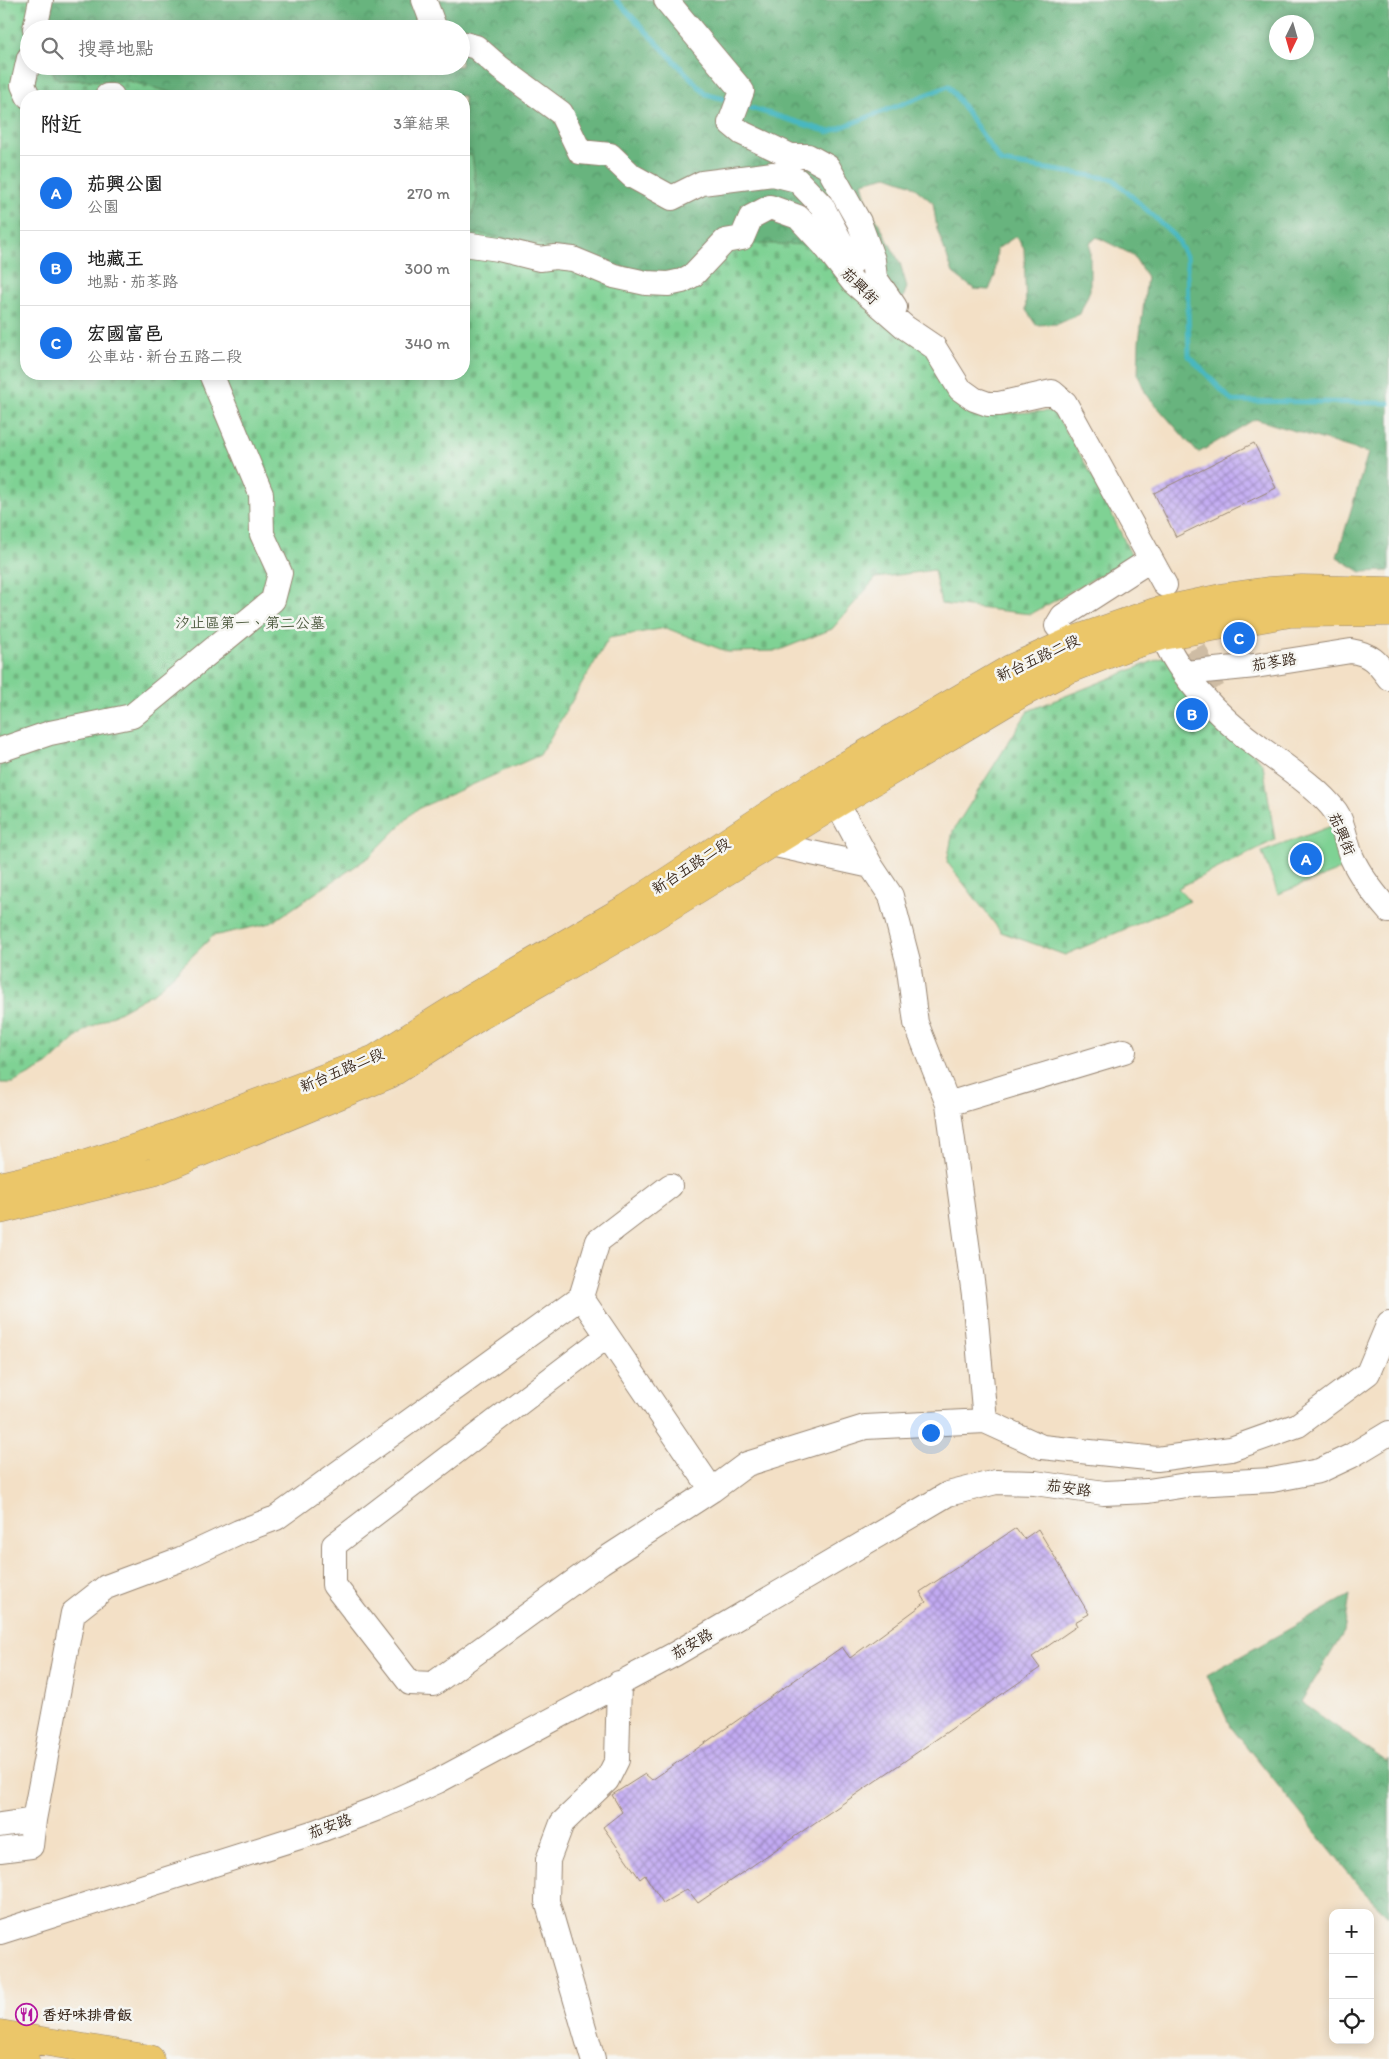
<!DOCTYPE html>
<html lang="zh-TW">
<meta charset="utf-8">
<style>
:root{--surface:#fff;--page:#f2f2f2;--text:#222;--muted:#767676;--line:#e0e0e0;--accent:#1a73e8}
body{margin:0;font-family:Itim,"LXGW WenKai TC",sans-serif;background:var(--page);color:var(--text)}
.controls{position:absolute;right:15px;bottom:15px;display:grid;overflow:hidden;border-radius:10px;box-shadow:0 2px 12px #0003}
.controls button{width:45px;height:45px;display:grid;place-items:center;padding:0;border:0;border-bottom:1px solid var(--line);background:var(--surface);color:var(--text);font:25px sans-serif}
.compass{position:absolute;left:1269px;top:15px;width:45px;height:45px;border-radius:50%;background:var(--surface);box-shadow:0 2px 12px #0003;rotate:185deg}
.you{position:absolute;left:930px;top:1432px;width:18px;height:18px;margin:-12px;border:4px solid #fff;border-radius:50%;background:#1a73e8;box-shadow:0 0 0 8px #1a73e833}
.badge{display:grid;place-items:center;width:32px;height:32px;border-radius:50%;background:var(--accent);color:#fff;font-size:16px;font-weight:700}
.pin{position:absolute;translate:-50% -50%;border:2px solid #fff;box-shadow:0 1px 5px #0006}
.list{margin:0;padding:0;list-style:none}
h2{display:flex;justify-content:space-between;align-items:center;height:65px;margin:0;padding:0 20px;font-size:21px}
h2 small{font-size:16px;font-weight:400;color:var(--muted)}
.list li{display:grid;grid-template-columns:32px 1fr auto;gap:15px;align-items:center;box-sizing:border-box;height:75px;padding:0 20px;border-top:1px solid var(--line)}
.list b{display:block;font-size:19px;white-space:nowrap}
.list p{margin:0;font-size:16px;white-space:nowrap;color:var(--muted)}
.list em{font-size:16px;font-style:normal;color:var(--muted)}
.icon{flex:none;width:28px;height:28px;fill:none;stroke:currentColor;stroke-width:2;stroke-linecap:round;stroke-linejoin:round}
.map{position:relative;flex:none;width:1389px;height:2059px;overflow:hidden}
.search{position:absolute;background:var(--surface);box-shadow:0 2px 12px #0003;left:20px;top:20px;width:450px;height:55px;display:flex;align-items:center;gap:12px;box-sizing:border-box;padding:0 18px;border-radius:28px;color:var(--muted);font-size:19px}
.panel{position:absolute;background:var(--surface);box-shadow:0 2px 12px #0003;left:20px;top:90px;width:450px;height:290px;border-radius:20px}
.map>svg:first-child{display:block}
</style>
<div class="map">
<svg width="1389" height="2059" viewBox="0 0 1389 2059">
<defs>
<pattern id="forest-crowns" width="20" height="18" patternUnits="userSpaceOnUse" patternTransform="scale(1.25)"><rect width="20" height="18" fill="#67b47e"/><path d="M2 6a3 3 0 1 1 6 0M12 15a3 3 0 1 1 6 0" fill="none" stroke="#569367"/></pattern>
<pattern id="cemetery-stones" width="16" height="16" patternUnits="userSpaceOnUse" patternTransform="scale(1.25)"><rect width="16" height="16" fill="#7fd294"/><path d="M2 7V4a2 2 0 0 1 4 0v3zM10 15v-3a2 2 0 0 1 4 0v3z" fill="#6fb47f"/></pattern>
<pattern id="building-cross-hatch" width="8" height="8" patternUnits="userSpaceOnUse" patternTransform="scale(1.25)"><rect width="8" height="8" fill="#c2aaf3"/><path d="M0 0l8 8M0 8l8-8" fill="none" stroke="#9f8bc4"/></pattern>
</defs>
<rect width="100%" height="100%" fill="#f6f6f2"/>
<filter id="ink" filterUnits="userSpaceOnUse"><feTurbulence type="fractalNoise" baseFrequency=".02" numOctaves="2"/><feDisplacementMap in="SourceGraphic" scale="10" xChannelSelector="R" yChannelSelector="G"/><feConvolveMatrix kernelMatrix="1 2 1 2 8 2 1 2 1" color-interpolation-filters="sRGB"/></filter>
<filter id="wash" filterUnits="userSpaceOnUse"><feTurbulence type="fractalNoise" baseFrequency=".0096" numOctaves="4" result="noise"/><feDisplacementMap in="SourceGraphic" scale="20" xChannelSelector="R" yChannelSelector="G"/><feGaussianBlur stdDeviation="1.12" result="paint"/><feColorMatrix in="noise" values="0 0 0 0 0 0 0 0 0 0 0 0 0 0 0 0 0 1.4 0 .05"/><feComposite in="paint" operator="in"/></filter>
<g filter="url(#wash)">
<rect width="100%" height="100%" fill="#f3e0c6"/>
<path fill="url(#forest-crowns)" stroke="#516f4e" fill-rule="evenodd" d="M35,0H1389V571L1361,572L1337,557L1368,453L1255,419L1198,453L1146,394L1138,375L1139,342L1147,277L1133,255L1097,237L1090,243V290L1080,314L1058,324L1036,325L1026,310L1024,248L1016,236L997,249L995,276L989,290L974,289L953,273L937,229L933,203L910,184L887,176L862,182L867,202L900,263L907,287L901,303L765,245L730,243L687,274L636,275L569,249L466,232L477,198L472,156L464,154V96H183L129,81L59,80L48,66H461V29H31ZM1276,22H1306V52H1276Z
M1350,1595L1344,1632L1301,1702L1387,1762L1389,1759V1916L1363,1891L1230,1726L1207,1675Z"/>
<path fill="url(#cemetery-stones)" stroke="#5d7e59" d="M0,0H35L29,29V66H48L59,80L129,81L183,96H26V374H464V154L472,155L477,198L466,232L569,249L636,275L687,274L730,243L814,245L931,354L944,381L970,415L1053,411C1084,457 1109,507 1132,557L1031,614L941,604L934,570L876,578L832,629L777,651L728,652L666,628L609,638L540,755L417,809L369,857L271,923L213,936L155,992L84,1031L47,1065L13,1083H0Z
M1166,656L1263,764L1275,840L1178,888L1190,901L1065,955L1001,932L947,862L953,831L1028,711Z"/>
<path fill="#7fd294" stroke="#5d7e59" d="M1334,825L1350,866L1278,894L1262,852Z"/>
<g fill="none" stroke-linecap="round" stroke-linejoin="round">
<path stroke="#48b7c0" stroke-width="5" d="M616,0L706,94L724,99
M751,108L829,132L949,86L1001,162L1113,179L1175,236L1187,258L1189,356L1232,401L1389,403"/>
</g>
<g id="blocks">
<path fill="url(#building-cross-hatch)" d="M1254,443L1276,488L1176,537L1154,493Z
M1016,1528L1024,1539L1038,1529L1089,1614L1075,1622L1077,1626L1032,1657L1040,1668L698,1903L687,1889L663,1903L645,1875L640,1879L603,1827L622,1812L612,1795L645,1774L652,1780L842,1647L850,1658L926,1602L920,1592Z"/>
</g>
</g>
<g filter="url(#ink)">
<use href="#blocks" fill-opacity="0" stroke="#978572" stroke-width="1"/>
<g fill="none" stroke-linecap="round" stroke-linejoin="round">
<path stroke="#cebca4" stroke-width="24" stroke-dasharray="24 12" stroke-linecap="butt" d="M1179,616L1213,690"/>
<defs>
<path id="minor" d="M424,0L435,29
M666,0L742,91L730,123L742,133L791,156H808L828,167L859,222L873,260L875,278L895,307
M35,29L41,0
M461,43L476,47L500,68L561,113L580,152L610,155L632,176L672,198L702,183L773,174L797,180L822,206L852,263
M28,96L23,85L29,58
M107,96H112
M464,244L499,249L540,259L555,257L573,259L614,276L646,283L668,284L682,281L693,275L725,241L742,238L751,217L770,207L798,217L825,246L853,282L906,328L934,347L960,389L974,399L988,404H999L1052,392L1065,403L1165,585
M1157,619C1171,671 1220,719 1263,750C1286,767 1319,789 1336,812C1344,823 1346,845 1352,858C1361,878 1375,895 1389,911
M1072,641L1057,626L1063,616L1150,560
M1185,673L1255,666L1351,651C1371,654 1377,662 1389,678
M0,750L50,733L132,716L273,600L280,573L262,534L261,494L211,374
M830,785L837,803L871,866L891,896L908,961L916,1023L948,1104L974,1295L985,1421L1042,1447L1157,1459L1231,1449L1298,1425L1368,1373L1389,1323
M762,833L771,844L871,866
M948,1104L1124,1051
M581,1297L598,1241L670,1186
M607,1336L334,1545V1585L410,1683L433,1684L601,1562L712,1490
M0,1825L34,1820L73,1613L106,1587L181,1559L239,1532L276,1518L581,1297L712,1490L747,1464L865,1427L985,1421
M0,1850L31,1846L34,1820
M0,1932L315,1832L378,1808L438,1781L675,1654L948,1494L996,1482L1035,1483L1104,1493L1148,1491L1193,1484L1272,1480L1319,1471L1351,1456L1389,1433
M593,2059L547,1901L548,1860L562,1823L607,1780L617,1760L619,1683"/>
<path id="major" d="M0,1186L61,1172L148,1144L375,1059L475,996L627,908L826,777L1010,669L1072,641L1155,612L1226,597L1268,591L1302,589L1389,591
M0,1210L153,1172L390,1074L480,1016L631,930L837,803L1022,693L1065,671L1129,646L1162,636L1290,613L1389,612
M0,2034L150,2059
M0,2055L25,2059"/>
</defs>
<use href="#minor" stroke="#978572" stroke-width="26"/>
<use href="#major" stroke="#978572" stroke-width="29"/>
<use href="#minor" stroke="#fff" stroke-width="24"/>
<use href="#major" stroke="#ebc669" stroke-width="28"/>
</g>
</g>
<defs>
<symbol id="restaurant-ring" viewBox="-11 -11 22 22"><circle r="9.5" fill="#f6f6f2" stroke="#b5179e" stroke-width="1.5"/><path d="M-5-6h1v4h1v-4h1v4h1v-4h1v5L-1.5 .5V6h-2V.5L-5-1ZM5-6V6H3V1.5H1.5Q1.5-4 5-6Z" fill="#b5179e"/></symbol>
</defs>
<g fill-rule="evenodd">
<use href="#restaurant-ring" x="14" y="2002" width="25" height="25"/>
</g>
<g text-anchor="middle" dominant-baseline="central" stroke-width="5" stroke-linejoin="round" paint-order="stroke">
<g font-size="15" fill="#3b2a1e" stroke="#f6f6f2">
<text transform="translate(860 286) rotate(45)">茄興街</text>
<text transform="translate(1038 658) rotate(-25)">新台五路二段</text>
<text transform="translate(1274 662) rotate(-9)">茄苳路</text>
<text transform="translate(1342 834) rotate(67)">茄興街</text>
<text transform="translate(691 866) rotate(-33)">新台五路二段</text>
<text transform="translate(342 1070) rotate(-23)">新台五路二段</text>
<text transform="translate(1069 1488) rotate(8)">茄安路</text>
<text transform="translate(692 1644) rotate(-30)">茄安路</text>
<text transform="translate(330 1826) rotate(-20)">茄安路</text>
</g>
<g font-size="15" fill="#4f5c41" stroke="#f6f6f2">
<text x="250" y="623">汐止區第一、第二公墓</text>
</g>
<g font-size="15" font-weight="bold" fill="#3b2a1e" stroke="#f6f6f2" text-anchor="start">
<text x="42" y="2015">香好味排骨飯</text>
</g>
</g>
</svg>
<div class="controls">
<button>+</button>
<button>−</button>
<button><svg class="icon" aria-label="locate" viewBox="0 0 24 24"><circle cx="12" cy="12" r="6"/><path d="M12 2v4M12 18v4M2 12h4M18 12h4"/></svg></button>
</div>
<svg class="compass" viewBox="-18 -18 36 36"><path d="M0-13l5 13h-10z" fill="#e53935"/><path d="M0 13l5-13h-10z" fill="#767676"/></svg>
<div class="you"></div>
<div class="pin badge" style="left:1306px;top:859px">A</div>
<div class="pin badge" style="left:1192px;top:714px">B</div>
<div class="pin badge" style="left:1239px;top:638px">C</div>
<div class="search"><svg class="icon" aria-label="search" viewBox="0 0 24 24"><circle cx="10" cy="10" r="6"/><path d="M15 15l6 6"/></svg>搜尋地點</div>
<section class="panel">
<h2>附近<small>3筆結果</small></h2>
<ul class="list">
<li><span class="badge">A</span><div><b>茄興公園</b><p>公園</p></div><em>270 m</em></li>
<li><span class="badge">B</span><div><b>地藏王</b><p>地點 · 茄苳路</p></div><em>300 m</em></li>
<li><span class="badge">C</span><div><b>宏國富邑</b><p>公車站 · 新台五路二段</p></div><em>340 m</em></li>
</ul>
</section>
</div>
